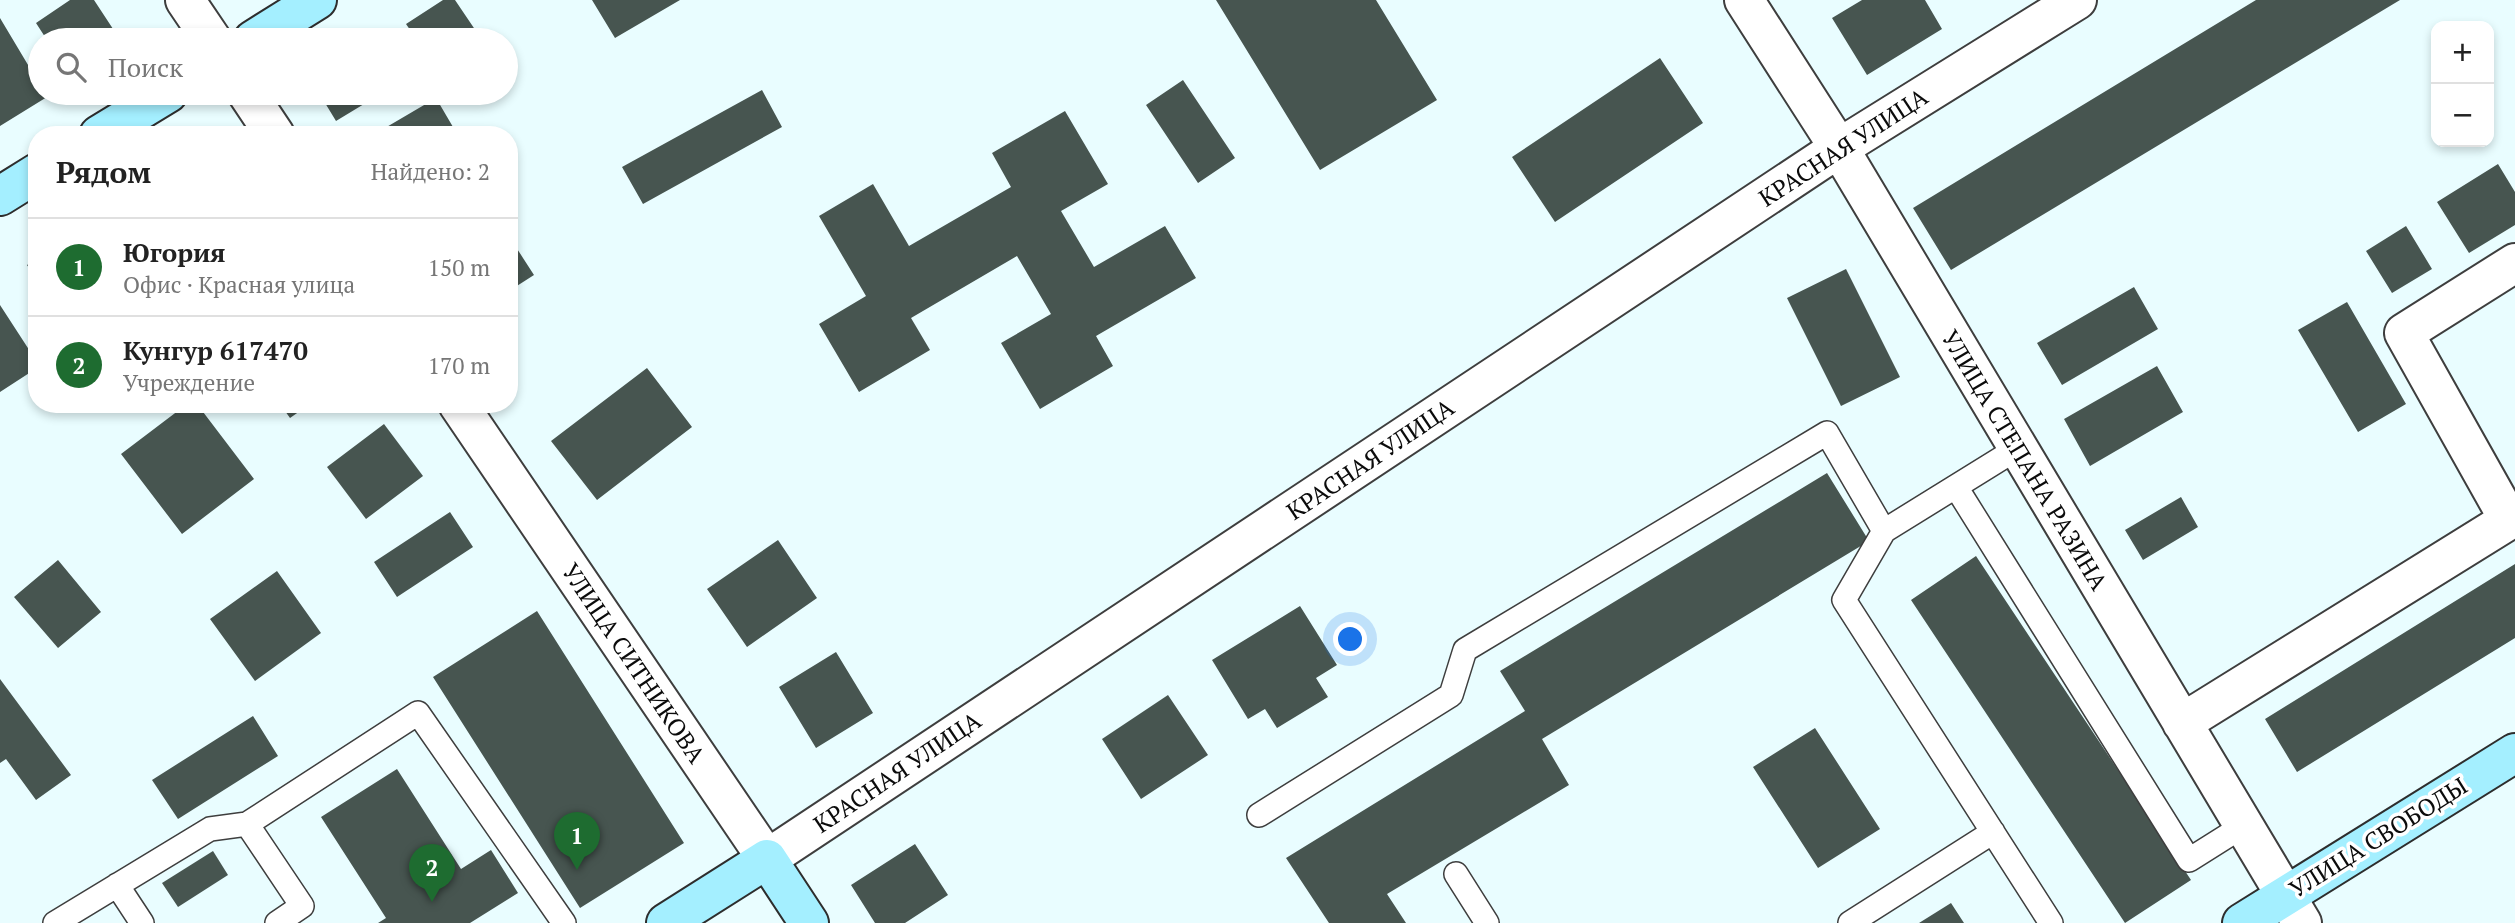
<!DOCTYPE html>
<html lang="ru">
<meta charset="utf-8">
<style>
:root{--surface:#fff;--page:#f6f6f6;--text:#222;--muted:#767676;--line:#e0e0e0;--accent:#1e6c30}
body{margin:0;font-family:"PT Serif",serif;background:var(--page);color:var(--text)}
.controls{position:absolute;right:21px;top:21px;display:grid;overflow:hidden;border-radius:14px;box-shadow:0 4px 10px #0003}
.controls button{width:63px;height:63px;display:grid;place-items:center;padding:0;border:0;border-bottom:2px solid var(--line);background:var(--surface);color:var(--text);font:35px sans-serif}
.you{position:absolute;left:1351px;top:640px;width:24px;height:24px;margin:-18px;border:5px solid #fff;border-radius:50%;background:#1a73e8;box-shadow:0 0 0 10px #1a73e833}
.badge{display:grid;place-items:center;width:46px;height:46px;border-radius:50%;background:var(--accent);color:#fff;font-size:23px;font-weight:700}
.pin{position:absolute;translate:-50% -58px;filter:drop-shadow(0 2px 4px #0008)}
.pin::after{content:'';position:absolute;top:37px;width:24px;height:21px;background:inherit;clip-path:polygon(0 0,100% 0,50% 100%)}
.list{margin:0;padding:0;list-style:none}
h2{display:flex;justify-content:space-between;align-items:center;height:91px;margin:0;padding:0 28px;font-size:30px}
h2 small{font-size:23px;font-weight:400;color:var(--muted)}
.list li{display:grid;grid-template-columns:46px 1fr auto;gap:21px;align-items:center;box-sizing:border-box;height:98px;padding:0 28px;border-top:2px solid var(--line)}
.list b{display:block;font-size:26px;white-space:nowrap}
.list p{margin:0;font-size:23px;white-space:nowrap;color:var(--muted)}
.list em{font-size:23px;font-style:normal;color:var(--muted)}
.icon{flex:none;width:38px;height:38px;fill:none;stroke:currentColor;stroke-width:2;stroke-linecap:round;stroke-linejoin:round}
.map{position:relative;flex:none;width:2515px;height:923px;overflow:hidden}
.search{position:absolute;background:var(--surface);box-shadow:0 4px 10px #0003;left:28px;top:28px;width:490px;height:77px;display:flex;align-items:center;gap:18px;box-sizing:border-box;padding:0 24px;border-radius:38px;color:var(--muted);font-size:26px}
.panel{position:absolute;background:var(--surface);box-shadow:0 4px 10px #0003;left:28px;top:126px;width:490px;height:287px;border-radius:28px}
.map>svg:first-child{display:block}
</style>
<div class="map">
<svg width="2515" height="923" viewBox="0 0 2515 923">
<rect width="100%" height="100%" fill="#e9fdff"/>
<path fill="#475550" d="M70,0H94L117,35L109,40H47L36,23Z
M443,0H455L480,37L475,40H417L406,24Z
M592,0H680L615,38Z
M1216,0H1376L1437,100L1320,170Z
M1862,0H1925L1942,29L1867,75L1832,18Z
M2256,0H2400L1951,270L1913,208Z
M0,18L40,85V93H45L47,97L0,126Z
M402,29L408,40H382Z
M1660,58L1703,123L1555,222L1512,157Z
M1183,80L1235,158L1198,183L1146,105Z
M762,90L782,127L643,204L622,167Z
M319,93H364L369,101L336,121Z
M436,98L453,127L439,135H373Z
M1065,111L1108,184L1061,211L1094,267L1165,226L1196,278L1096,336L1113,366L1040,409L1001,343L1051,314L1017,256L911,318L930,350L859,392L819,324L866,296L819,216L873,184L909,246L1011,187L992,153Z
M2498,164L2515,192V225L2469,253L2437,202Z
M2406,226L2432,269L2392,293L2366,251Z
M512,241L534,275L509,291V242Z
M37,259V280L27,265Z
M1846,269L1900,377L1841,406L1787,298Z
M2134,287L2158,329L2062,385L2037,343Z
M2347,302L2406,404L2358,432L2298,330Z
M0,305L37,362V368L0,392Z
M2157,366L2183,412L2090,466L2064,419Z
M647,368L692,427L597,500L551,441Z
M187,404H197L254,479L182,534L121,454Z
M280,404H310L290,418Z
M384,424L423,476L366,519L327,467Z
M1827,473L1869,541L1542,739L1569,785L1387,894L1406,923H1329L1286,858L1525,711L1500,671Z
M2181,497L2198,527L2143,560L2125,530Z
M450,512L473,547L397,597L374,562Z
M778,540L817,598L747,647L707,589Z
M1976,556L2191,880L2125,923L1911,600Z
M58,560L101,612L58,648L14,597Z
M2515,564V638L2297,772L2265,719Z
M277,571L321,633L255,681L210,619Z
M1300,606L1337,665L1316,678L1328,697L1277,728L1265,709L1248,719L1212,660Z
M537,611L684,843L580,908L433,677Z
M836,652L873,713L816,748L779,687Z
M0,679L71,775L36,800L6,759L0,763Z
M1168,695L1208,755L1141,799L1102,739Z
M253,716L278,756L178,819L152,780Z
M1815,728L1880,829L1818,868L1753,767Z
M397,769L461,869L491,850L518,893L470,923H378L386,918L321,817Z
M915,844L948,895L905,923H875L851,885Z
M213,851L228,875L178,907L162,883Z
M1951,903L1964,923H1919Z"/>
<g fill="none" stroke-linecap="round" stroke-linejoin="round">
<defs>
<path id="lane" d="M1956,487L2189,860L2243,826
M1884,531L1844,600L2051,923
M1259,815L1451,695L1465,650L1827,433L1884,531L2018,448
M247,824L302,906L277,923
M1456,874L1487,923
M117,885L142,923
M55,923L210,829L247,824L418,713L564,923
M1850,923L1993,832"/>
<path id="street" d="M185,0L212,40
M1744,0L1839,148L2302,923
M247,93L275,135
M458,404L767,859L1839,148L2077,0
M2182,723L2509,520L2404,333L2515,263"/>
<path id="secondary" d="M253,40L317,0
M99,135L168,93
M0,196L37,173
M666,923L767,859L809,923
M2242,923L2515,753"/>
</defs>
<use href="#lane" stroke="#3e3e3e" stroke-width="26"/>
<use href="#street" stroke="#3e3e3e" stroke-width="42"/>
<use href="#secondary" stroke="#2d2d2d" stroke-width="42"/>
<use href="#lane" stroke="#fff" stroke-width="23"/>
<use href="#street" stroke="#fff" stroke-width="38"/>
<use href="#secondary" stroke="#a4efff" stroke-width="38"/>
</g>
<g text-anchor="middle" dominant-baseline="central" stroke-width="7" stroke-linejoin="round" paint-order="stroke">
<g font-size="24" fill="#0b0b0b" stroke="#fff">
<text transform="translate(1843 147) rotate(-33)">КРАСНАЯ УЛИЦА</text>
<text transform="translate(1370 459) rotate(-34)">КРАСНАЯ УЛИЦА</text>
<text transform="translate(2025 460) rotate(59)">УЛИЦА СТЕПАНА РАЗИНА</text>
<text transform="translate(634 663) rotate(56)">УЛИЦА СИТНИКОВА</text>
<text transform="translate(897 772) rotate(-34)">КРАСНАЯ УЛИЦА</text>
<text transform="translate(2378 837) rotate(-32)">УЛИЦА СВОБОДЫ</text>
</g>
</g>
</svg>
<div class="controls">
<button>+</button>
<button>−</button>
</div>
<div class="you"></div>
<div class="pin badge" style="left:577px;top:870px">1</div>
<div class="pin badge" style="left:432px;top:902px">2</div>
<div class="search"><svg class="icon" aria-label="search" viewBox="0 0 24 24"><circle cx="10" cy="10" r="6"/><path d="M15 15l6 6"/></svg>Поиск</div>
<section class="panel">
<h2>Рядом<small>Найдено: 2</small></h2>
<ul class="list">
<li><span class="badge">1</span><div><b>Югория</b><p>Офис · Красная улица</p></div><em>150 m</em></li>
<li><span class="badge">2</span><div><b>Кунгур 617470</b><p>Учреждение</p></div><em>170 m</em></li>
</ul>
</section>
</div>
